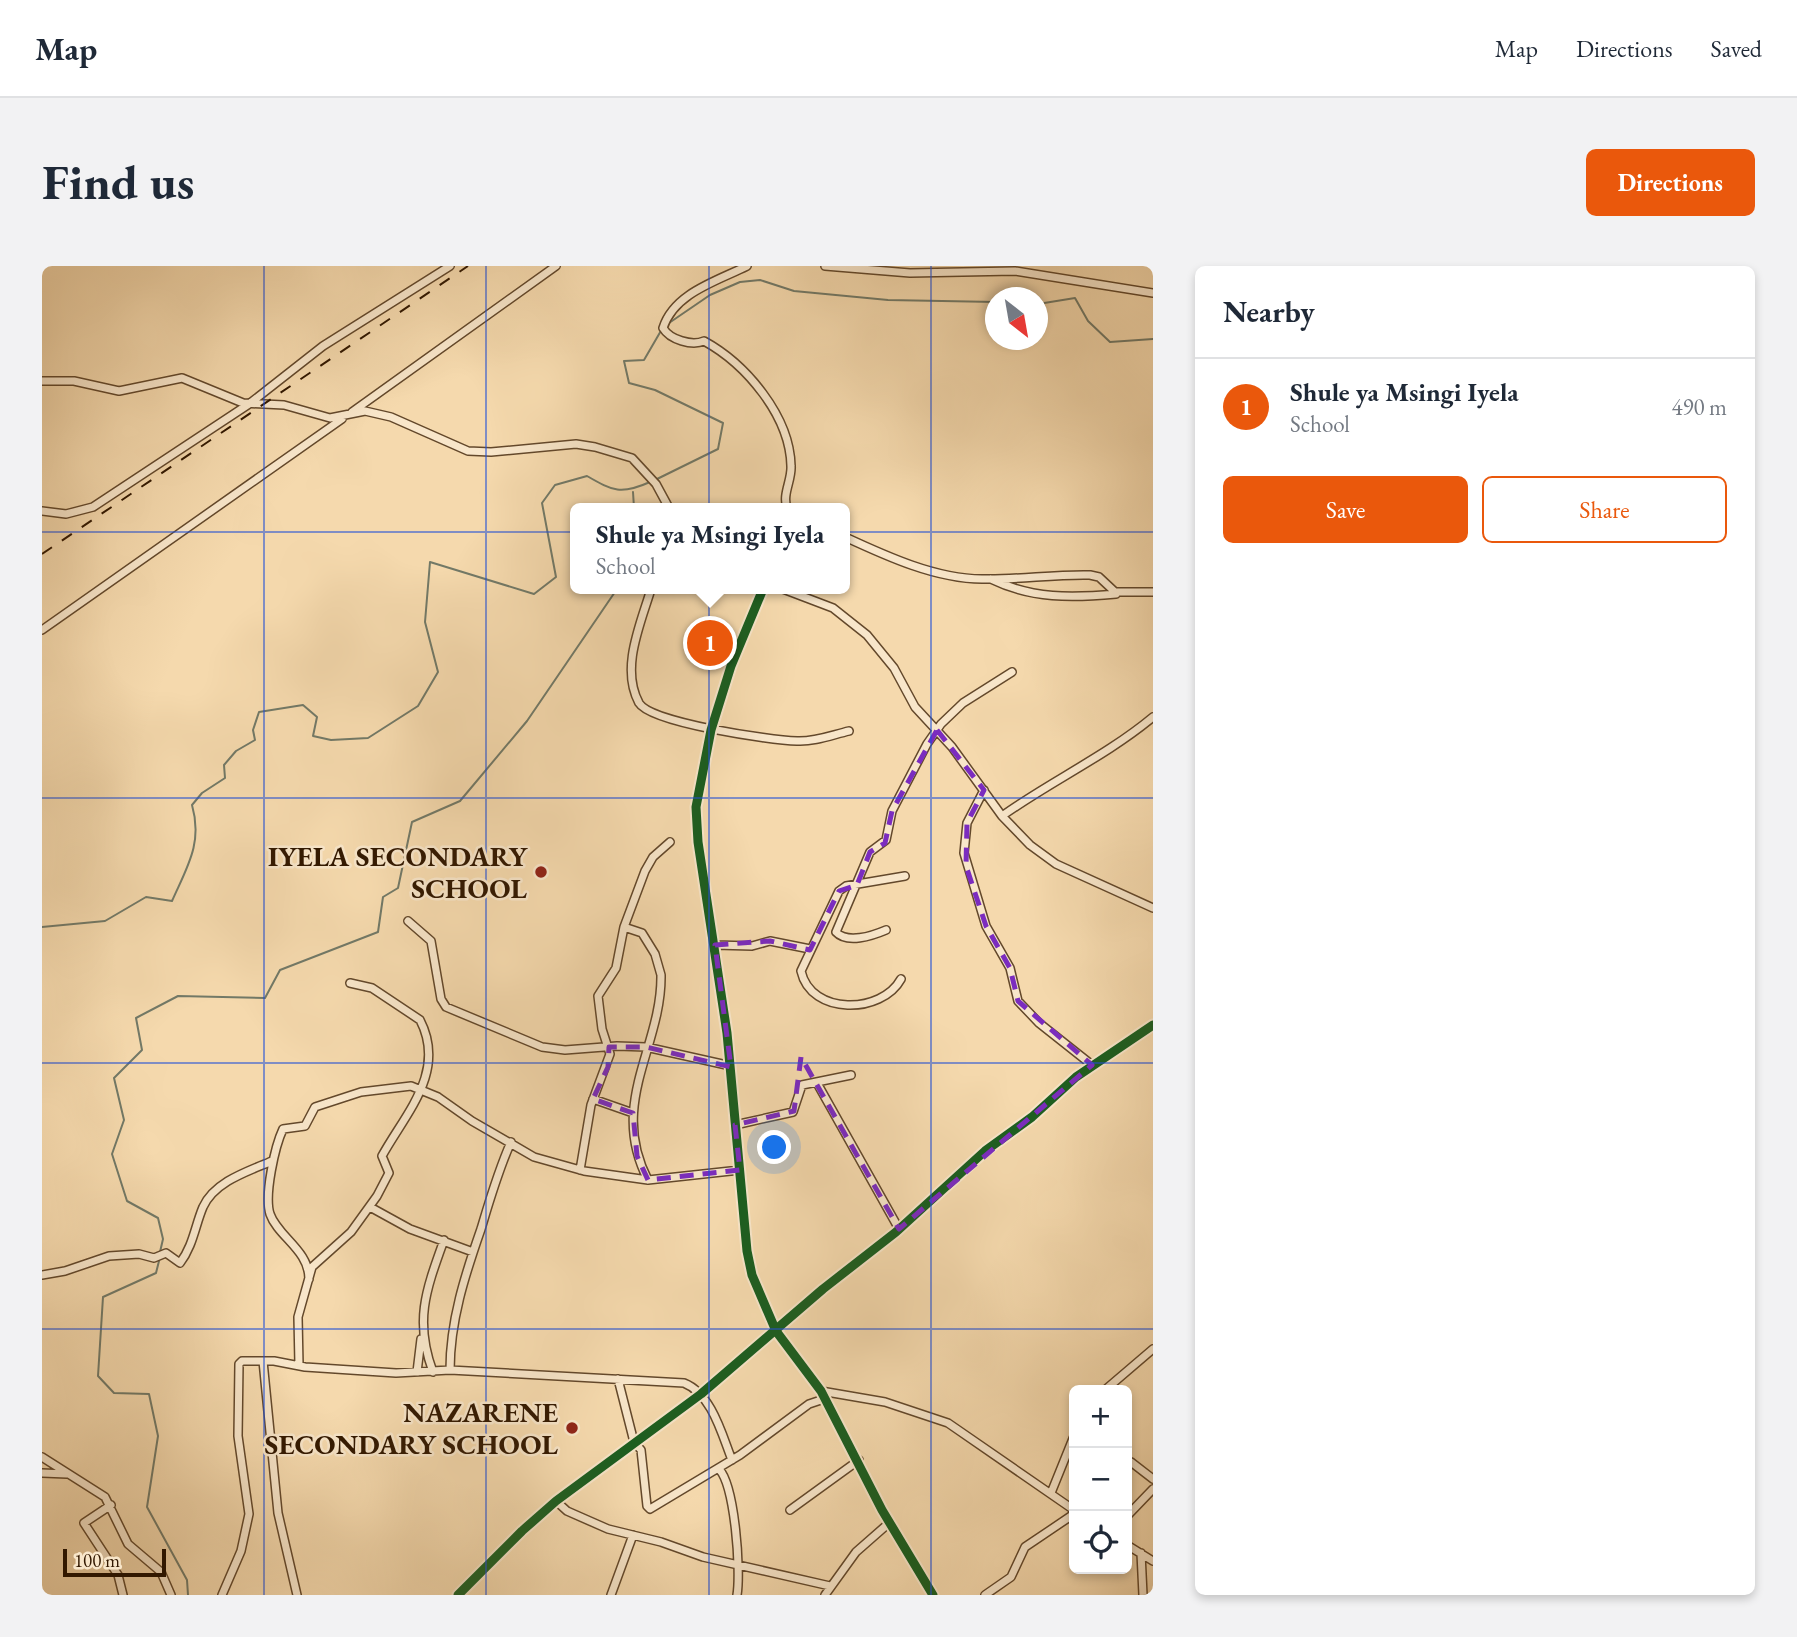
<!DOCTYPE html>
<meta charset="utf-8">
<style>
:root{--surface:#fff;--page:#f2f2f3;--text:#1f2937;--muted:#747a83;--line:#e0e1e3;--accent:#ea580c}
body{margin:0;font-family:"EB Garamond",serif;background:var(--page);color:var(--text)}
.controls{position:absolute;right:21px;bottom:21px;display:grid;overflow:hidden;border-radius:10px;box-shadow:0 4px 10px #0003}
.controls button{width:63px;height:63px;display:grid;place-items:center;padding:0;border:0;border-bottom:2px solid var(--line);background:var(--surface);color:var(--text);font:35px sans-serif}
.compass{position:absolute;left:943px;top:21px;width:63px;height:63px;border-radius:50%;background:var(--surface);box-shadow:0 4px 10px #0003;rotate:149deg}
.scale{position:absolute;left:21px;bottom:18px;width:103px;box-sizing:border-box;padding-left:7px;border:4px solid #321800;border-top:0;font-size:19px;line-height:24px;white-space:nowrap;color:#321800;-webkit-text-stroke:5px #f8e6ca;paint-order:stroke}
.you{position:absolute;left:733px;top:882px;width:24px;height:24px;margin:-18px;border:5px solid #fff;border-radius:50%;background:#1a73e8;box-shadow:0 0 0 10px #1a73e833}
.badge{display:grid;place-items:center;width:46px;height:46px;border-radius:50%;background:var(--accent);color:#fff;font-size:23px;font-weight:700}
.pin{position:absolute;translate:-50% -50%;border:4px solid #fff;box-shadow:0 2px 7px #0006}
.popup{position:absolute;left:528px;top:237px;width:280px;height:91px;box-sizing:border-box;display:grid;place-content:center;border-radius:10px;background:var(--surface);filter:drop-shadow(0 2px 5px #0005);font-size:23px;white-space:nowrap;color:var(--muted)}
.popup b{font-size:26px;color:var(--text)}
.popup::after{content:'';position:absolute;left:50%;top:100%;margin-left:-14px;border:14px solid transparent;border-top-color:var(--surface)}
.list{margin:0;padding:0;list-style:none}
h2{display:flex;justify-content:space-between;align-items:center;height:91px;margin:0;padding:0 28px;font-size:30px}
h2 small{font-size:23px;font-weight:400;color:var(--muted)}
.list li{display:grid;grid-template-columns:46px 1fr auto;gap:21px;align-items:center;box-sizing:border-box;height:98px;padding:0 28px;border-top:2px solid var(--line)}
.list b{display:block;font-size:26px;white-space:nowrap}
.list p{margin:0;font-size:23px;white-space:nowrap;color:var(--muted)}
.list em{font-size:23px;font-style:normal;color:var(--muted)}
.actions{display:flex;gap:14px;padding:21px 28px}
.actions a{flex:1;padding:16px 0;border:2px solid var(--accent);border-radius:10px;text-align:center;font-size:24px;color:var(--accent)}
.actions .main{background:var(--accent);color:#fff}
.icon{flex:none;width:38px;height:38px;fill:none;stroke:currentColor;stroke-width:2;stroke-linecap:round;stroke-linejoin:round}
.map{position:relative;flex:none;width:1111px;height:1329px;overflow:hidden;border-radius:10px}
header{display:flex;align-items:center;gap:42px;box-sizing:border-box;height:98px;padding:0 35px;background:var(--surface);border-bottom:2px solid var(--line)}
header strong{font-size:33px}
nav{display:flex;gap:38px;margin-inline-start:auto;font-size:24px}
.intro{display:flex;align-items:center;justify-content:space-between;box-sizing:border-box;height:168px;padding:0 42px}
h1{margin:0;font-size:49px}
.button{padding:18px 32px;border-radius:10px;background:var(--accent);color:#fff;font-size:24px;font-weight:700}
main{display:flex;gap:42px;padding:0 42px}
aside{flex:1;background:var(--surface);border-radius:10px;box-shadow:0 4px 10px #0003}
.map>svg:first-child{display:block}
</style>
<header>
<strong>Map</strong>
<nav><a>Map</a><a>Directions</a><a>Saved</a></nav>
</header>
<div class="intro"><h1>Find us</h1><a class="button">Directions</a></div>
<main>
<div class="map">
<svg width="1111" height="1329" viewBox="0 0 1111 1329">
<rect width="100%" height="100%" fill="#f5d9ad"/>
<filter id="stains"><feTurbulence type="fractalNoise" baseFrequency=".00286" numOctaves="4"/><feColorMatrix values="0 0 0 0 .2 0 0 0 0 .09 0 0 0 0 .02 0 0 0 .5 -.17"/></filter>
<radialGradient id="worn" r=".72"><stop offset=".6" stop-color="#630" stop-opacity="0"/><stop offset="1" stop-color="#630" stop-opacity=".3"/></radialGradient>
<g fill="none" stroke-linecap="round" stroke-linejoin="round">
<path stroke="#727967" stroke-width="2" d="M996,38L1033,32L1046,55L1068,76L1111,73
M627,57L668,29L698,16L718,14L752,25L846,34L954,36
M613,214L676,183L681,157L613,124L587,117L582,95L602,94L620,63
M591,226L592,242
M0,661L63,655L104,631L130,635C145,601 161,577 150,539L160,527L183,512L182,499L194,485L213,474L211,464L217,446L261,439L275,451L271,470L289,474L326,472L376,440L396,406L383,356L388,296L492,328L514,311L500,237L513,219L545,210C571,225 579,229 608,216
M118,986L121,973L116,952L85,935L70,888L82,854L72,812L100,784L94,752L136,730L223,732L238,704L336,666L341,631L356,622L370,556L418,535L485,455L575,323
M117,995L114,1007L61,1031L56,1110L72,1127L107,1128L116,1170L105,1241L145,1314L146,1329"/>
<defs>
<path id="minor" d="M705,0C675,15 632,27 621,62C628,74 650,80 662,75C704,98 748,150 749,200C750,214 740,228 745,242
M783,0L868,7L973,5L1111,27
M0,115H32L77,125L140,112L201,137L242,139L288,152L323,145L349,151L426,185L449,186L534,178L553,181L590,192L614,218L627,242
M310,146L514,0
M0,245L24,248L51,241L207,138L281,80L408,0
M803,271C844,290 894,313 940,313C976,314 1012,308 1048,309L1057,311L1073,326H1111
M949,313C990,333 1030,332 1074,328
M609,323C599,357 578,402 597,437C609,457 728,474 755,475C772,476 790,469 807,465
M721,323L689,400L669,464L654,541L656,576L685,767L705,985L710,1009L734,1065L779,1125L840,1244L891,1329
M741,323L791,342L825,369L852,402L873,441L910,481L960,550L988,579L1014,598L1111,642
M0,364L300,153
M942,524L925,557L922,587L944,660L968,702L976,735L997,757L1050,799
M960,550C1009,515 1064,490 1111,451
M366,655L389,675L399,733L404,741L500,781L523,784L575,780L604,781L689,800
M582,661L600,667L613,688L619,709C620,781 566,837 606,914
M844,664C830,670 805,678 794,666L828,586L844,574L850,545L885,478L899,458L921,437L970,406
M673,679L710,680L728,675L768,683
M859,713C840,748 769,750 759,705L797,625L804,620L863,610
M775,817L857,963
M551,833L591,847
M693,859L751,846L760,819L809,809
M538,904L549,839L568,788L560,763L556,730L574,702L582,661L603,605L611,591L628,576
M328,941L368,963L431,986
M0,1009L23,1005L67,990L97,988L112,992L124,987L138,997C151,980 153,960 161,941C173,915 207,905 230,895
M267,1013C267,984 236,971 228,948C222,929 233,880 241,863L263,860L273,841L319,826L369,820L396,831L430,855L492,891L542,905L606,914L698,904
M221,1095L236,1247L255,1329
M257,1099L256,1051L270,1001L309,966L335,930L347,907L340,890C363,848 405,806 378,754L330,722L308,717
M408,1104C408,1055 423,1009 439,963C448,933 456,905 469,876
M375,1106L379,1073
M391,1106C372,1055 384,1024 402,974
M576,1113L592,1176L599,1184L605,1240L608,1243L698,1189L767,1138L782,1133
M1063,1124L1111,1083
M779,1125L843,1136L906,1157L1032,1244
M0,1191L63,1231L86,1278L119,1306L129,1329
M1085,1198L1089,1196L1111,1213
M677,1203C693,1220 699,1305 695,1329
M0,1207L25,1208
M1009,1227L1032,1170
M514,1235L525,1245L566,1263L619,1276L661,1291L788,1320
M69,1239L42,1257L76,1309L81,1329
M748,1244L817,1194
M1085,1250L1111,1223
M1085,1279L1111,1295
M1099,1287L1101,1329
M180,1329L199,1285L207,1248L196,1170L197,1098L200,1095H232L263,1101L354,1107L408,1104L642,1117C670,1128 680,1169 690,1194
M416,1329L480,1265L514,1235L659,1128L781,1023L854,966L943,885L990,851L1034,811L1111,759
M569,1329L591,1269
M783,1329L814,1286L847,1257
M943,1329L969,1311L983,1281L1032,1248"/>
</defs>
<use href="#minor" stroke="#63482b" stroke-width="10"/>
<use href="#minor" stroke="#f8e6ca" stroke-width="7"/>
<path stroke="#321800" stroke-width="2" stroke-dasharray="12 12" stroke-linecap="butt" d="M0,288L426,0"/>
<defs>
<path id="cycleway" d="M721,323L689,400L669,464L654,541L656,576L685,767L705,985L710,1009L734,1065L779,1125L840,1244L891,1329
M416,1329L480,1265L514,1235L659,1128L781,1023L854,966L943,885L990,851L1034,811L1111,759"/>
</defs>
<use href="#cycleway" stroke="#f8e6ca" stroke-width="13"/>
<use href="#cycleway" stroke="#1b5e20" stroke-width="9"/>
</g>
<path fill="none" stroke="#7b2cbf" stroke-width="5" stroke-dasharray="14 9" stroke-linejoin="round" d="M895,464L942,524L925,557L924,600L944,660L968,702L976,735L1050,799L857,963L759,791L752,845L693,859L698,904L606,914L595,890L591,847L551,833L566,801L567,781H604L689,801L673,679L728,675L768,684L797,625L815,619L828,586L843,577L850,545Z"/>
<path fill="none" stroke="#1d4ed8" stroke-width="2" stroke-opacity="0.55" d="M222,0V1329M444,0V1329M667,0V1329M889,0V1329M0,266H1111M0,532H1111M0,797H1111M0,1063H1111"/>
<g fill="#8f2418" stroke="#f8e6ca" stroke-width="2.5">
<circle cx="499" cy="606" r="7"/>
<circle cx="530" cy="1162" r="7"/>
</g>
<g text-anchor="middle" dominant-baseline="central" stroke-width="5" stroke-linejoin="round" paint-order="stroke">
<g font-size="28" font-weight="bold" fill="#321800" stroke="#f8e6ca" text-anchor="end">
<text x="485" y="590">IYELA SECONDARY<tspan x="485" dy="32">SCHOOL</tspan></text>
<text x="516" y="1146">NAZARENE<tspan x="516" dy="32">SECONDARY SCHOOL</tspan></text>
</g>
</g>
<rect width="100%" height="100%" filter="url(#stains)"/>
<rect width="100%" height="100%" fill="url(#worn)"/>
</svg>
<div class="controls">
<button>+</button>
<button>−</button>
<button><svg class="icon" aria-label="locate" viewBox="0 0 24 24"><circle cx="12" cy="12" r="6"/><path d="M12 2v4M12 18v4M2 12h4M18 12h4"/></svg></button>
</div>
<svg class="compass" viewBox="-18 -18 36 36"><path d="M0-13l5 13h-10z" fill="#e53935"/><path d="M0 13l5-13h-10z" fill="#747a83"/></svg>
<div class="scale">100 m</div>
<div class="you"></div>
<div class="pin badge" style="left:668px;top:377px">1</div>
<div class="popup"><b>Shule ya Msingi Iyela</b>School</div>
</div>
<aside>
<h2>Nearby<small></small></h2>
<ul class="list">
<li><span class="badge">1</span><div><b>Shule ya Msingi Iyela</b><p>School</p></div><em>490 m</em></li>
</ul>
<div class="actions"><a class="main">Save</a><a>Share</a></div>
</aside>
</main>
